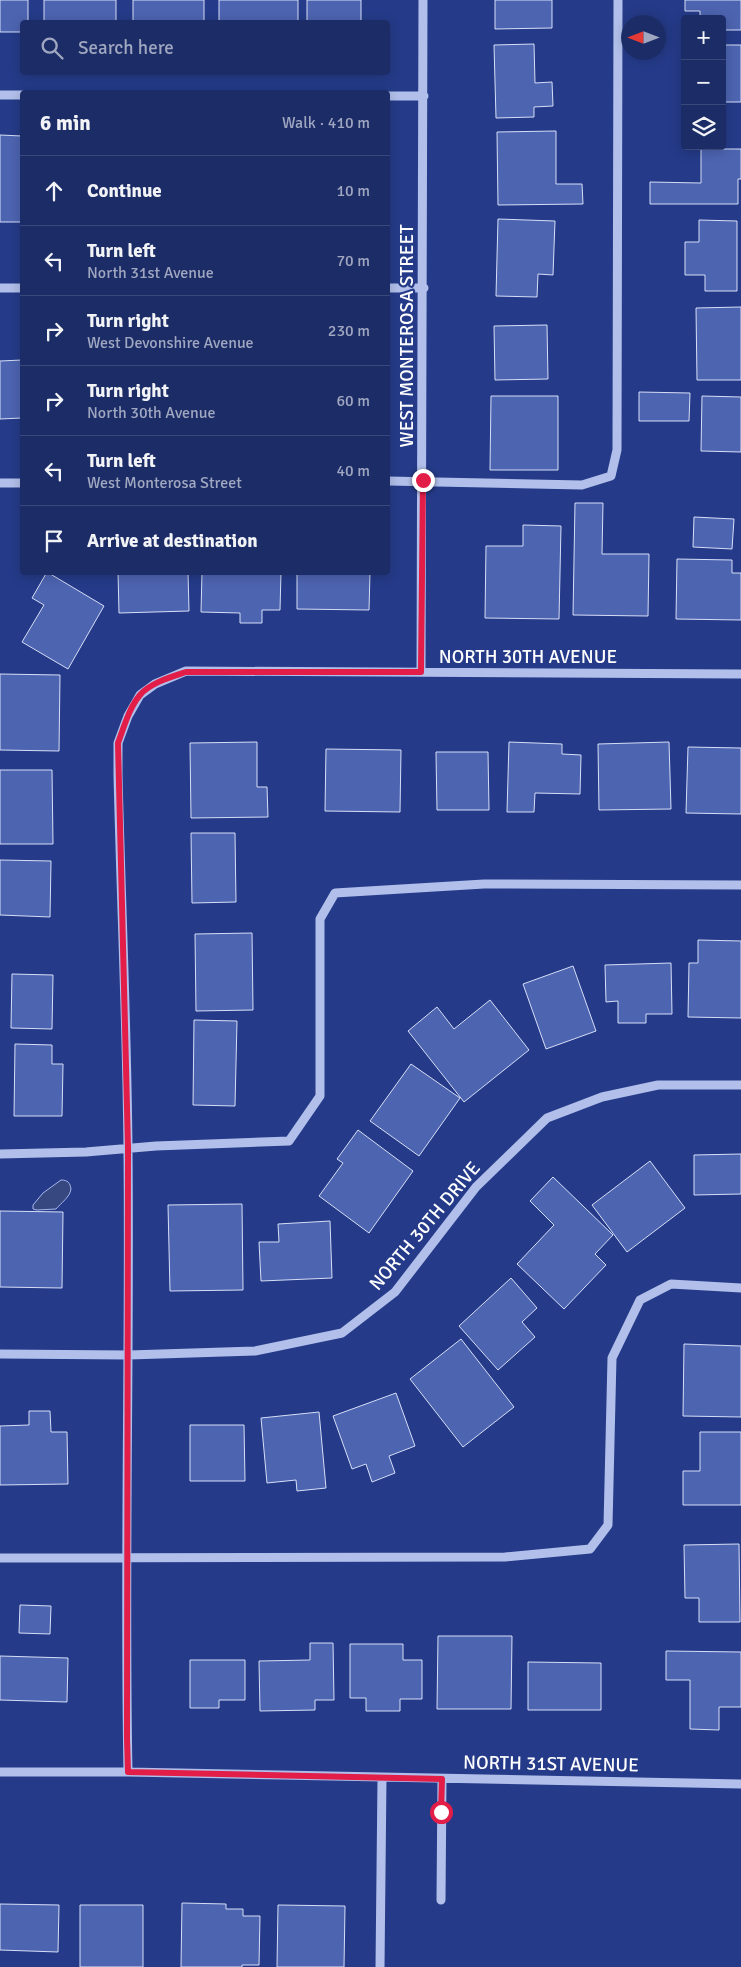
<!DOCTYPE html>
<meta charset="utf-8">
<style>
:root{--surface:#1c2c67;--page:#25346d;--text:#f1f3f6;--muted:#a0a7c0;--line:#3a487b}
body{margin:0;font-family:Signika,sans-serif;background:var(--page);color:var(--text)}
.controls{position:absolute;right:15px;top:15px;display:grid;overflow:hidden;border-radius:5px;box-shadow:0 2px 12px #0003}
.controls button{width:45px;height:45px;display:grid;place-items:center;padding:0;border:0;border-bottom:1px solid var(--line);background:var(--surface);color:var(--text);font:25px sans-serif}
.compass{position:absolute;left:621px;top:15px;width:45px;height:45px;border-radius:50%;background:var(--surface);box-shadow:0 2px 12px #0003;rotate:270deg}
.stop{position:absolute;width:15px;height:15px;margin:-11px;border:4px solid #e11d48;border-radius:50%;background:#fff}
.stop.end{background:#e11d48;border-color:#fff;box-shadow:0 1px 5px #0008}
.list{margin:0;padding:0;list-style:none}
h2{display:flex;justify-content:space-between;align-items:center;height:65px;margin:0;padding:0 20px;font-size:21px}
h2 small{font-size:16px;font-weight:400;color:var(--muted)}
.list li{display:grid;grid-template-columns:32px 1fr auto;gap:15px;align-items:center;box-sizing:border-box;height:70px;padding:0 20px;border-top:1px solid var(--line)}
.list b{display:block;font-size:19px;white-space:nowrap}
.list p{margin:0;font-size:16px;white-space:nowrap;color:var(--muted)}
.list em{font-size:16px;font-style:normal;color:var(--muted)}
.icon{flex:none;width:28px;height:28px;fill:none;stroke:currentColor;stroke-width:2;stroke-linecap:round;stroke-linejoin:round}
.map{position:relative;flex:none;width:741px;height:1967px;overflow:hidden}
.search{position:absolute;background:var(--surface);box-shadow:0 2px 12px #0003;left:20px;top:20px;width:370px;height:55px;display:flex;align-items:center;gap:12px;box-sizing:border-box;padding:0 18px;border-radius:5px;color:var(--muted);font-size:19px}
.panel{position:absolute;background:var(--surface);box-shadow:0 2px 12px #0003;left:20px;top:90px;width:370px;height:485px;border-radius:5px}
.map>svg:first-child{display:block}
</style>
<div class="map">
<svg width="741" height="1967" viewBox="0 0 741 1967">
<rect width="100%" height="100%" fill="#253b89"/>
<path fill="#374881" stroke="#a5b7ea" d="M61,1180C68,1180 70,1183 71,1189C70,1197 61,1203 56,1209L37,1210L33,1209V1205L43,1193Z"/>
<path fill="#4d64b1" stroke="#d6def7" d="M0,0H28V22H22V32H0Z
M44,0H116V22H44Z
M133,0H204V22H133Z
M219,0H298V22H219Z
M307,0H361V22H307Z
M495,0H552V28L495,29Z
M685,0H741V30H722V19H700V11H685Z
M534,44L535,83L552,82L553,106L534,107V117L496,118L494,45Z
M682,45H685V79H683Z
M722,45H741V102H722Z
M556,131V184H582L583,204L498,205L497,132Z
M0,135L22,136V222H0Z
M701,149H741V179H738V204H650V182L701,183Z
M498,219L555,221L553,275L538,274L537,297L496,296Z
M699,220L737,221V291H705V275H685V242H699Z
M741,307V380H697L696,308Z
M547,325L548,379L495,380L494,326Z
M22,360V418L0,419V361Z
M639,392L690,393L689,421H639Z
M491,396H558V470H490Z
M702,396L741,397V452L701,451Z
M575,503H603L602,554H649L648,616L573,615Z
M694,517L734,519L732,549L693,547Z
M523,525L561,526L559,619L485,618L486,546H523Z
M677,559L732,560V573H741V620L676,619Z
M47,572L104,606L68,669L22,642L44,605L32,598Z
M118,572H188L189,611L119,613Z
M202,572H281L280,610H262V623H240V613L201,612Z
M297,572H370L369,610L297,609Z
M0,674L60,675L59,751L0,750Z
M257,742V787H267L268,817L191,818L190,743Z
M509,742L562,744V754L581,755L580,794L535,793L534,812H507Z
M669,742L671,809L599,810L598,744Z
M688,747L741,748V814L686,813Z
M326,749L401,750L400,812L325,811Z
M436,752H488L489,810H437Z
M0,770H52L53,844H0Z
M191,833H235L236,902L192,903Z
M0,860L51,861L50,917L0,915Z
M252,933L253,1010L196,1011L195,934Z
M698,940L741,941V1018L688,1017L689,963H698Z
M671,963L672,1014H646V1023H618V1001L606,1002L605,965Z
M573,966L596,1031L546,1049L523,984Z
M12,974L53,975L52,1029L11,1028Z
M490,1000L529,1050L464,1102L408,1031L437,1007L454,1029Z
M194,1020L237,1021L235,1106L193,1105Z
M15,1044L52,1045V1064H63L62,1116H14Z
M411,1064L460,1098L419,1156L370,1121Z
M358,1130L413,1171L369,1233L319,1196L343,1163L337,1159Z
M741,1154V1194L694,1195V1155Z
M650,1161L685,1208L627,1252L592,1205Z
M553,1177L613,1235L595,1254L606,1265L564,1309L517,1264L554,1225L530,1201Z
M242,1204L243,1290L170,1291L168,1205Z
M0,1211L63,1212L62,1288L0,1287Z
M330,1221L332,1278L261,1281L259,1242H279L278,1224Z
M511,1278L537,1308L522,1322L535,1337L498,1370L459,1326Z
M461,1339L514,1407L463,1447L410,1379Z
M684,1344L741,1346V1417L683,1416Z
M396,1393L415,1446L389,1456L395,1473L372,1482L366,1464L352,1469L333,1416Z
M29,1411H50L51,1432H67L68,1484L0,1485V1426L29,1425Z
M319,1412L326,1488L297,1491L296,1480L267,1483L261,1418Z
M190,1425H244L245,1481H190Z
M700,1432H741V1505H683V1471H700Z
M739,1544L740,1622H699V1598H685L684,1545Z
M20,1605L51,1606L50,1634L19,1633Z
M438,1636H512L511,1709H437Z
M310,1643H333L334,1700H315V1710L260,1711L259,1661L310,1660Z
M350,1644H403V1660H422V1699H400V1711H366V1698H350Z
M666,1651L741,1652V1707H719V1730L690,1729V1680H666Z
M0,1656L68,1658L67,1702L0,1700Z
M190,1660H245V1700H219V1708H190Z
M528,1662L601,1663V1710H528Z
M182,1903L226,1904V1909H243V1916H260L259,1965H242V1967H181Z
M0,1904L59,1905L58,1952L0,1950Z
M80,1905H143V1967H80Z
M278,1905L345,1906L344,1967H277Z"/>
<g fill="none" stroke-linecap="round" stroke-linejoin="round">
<path stroke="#b1bfea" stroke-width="9" d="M0,95H22
M388,96H424
M0,288H22
M388,288H424
M388,481L582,485L611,476L617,450L618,0
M0,483H22
M421,672L423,0
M0,1154L86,1152L156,1146L289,1141L320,1096V919L335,893L484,884L741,885
M0,1354L129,1355L255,1351L342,1333L395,1292L476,1187L547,1118L602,1097L658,1085H741
M0,1558L505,1557L590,1549L608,1525L612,1358L640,1300L671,1284L741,1288
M0,1772H128L741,1784
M128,1772C124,1565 130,1358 128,1151C127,1026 121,900 118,775V743L128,716L140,695L155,684L186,671L741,674
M441,1900L442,1779
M380,1967L382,1778"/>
</g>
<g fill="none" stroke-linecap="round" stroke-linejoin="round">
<path stroke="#e11d48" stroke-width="6" d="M423,480L421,672H186C171,677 150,683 140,695C129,708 124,727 118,743L128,1148L127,1738L128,1772L442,1779L441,1812"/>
</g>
<g text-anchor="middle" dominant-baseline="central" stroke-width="4.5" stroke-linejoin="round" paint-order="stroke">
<g font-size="19" fill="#fff" stroke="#253b89">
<text transform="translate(407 336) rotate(-90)">WEST MONTEROSA STREET</text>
<text x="528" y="657">NORTH 30TH AVENUE</text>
<text transform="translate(425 1226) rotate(-50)">NORTH 30TH DRIVE</text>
<text transform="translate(551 1764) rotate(1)">NORTH 31ST AVENUE</text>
</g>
</g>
</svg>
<div class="controls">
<button>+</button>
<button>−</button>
<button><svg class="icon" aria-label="layers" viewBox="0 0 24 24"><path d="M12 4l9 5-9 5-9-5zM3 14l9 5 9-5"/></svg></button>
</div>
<svg class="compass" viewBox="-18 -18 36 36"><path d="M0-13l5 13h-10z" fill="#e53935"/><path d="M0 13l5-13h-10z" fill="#a0a7c0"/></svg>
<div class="stop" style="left:441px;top:1812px"></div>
<div class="stop end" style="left:423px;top:480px"></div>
<div class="search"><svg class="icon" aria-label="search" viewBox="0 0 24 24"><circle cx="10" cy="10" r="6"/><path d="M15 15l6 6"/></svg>Search here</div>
<section class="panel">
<h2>6 min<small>Walk · 410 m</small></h2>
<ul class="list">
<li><svg class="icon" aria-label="ahead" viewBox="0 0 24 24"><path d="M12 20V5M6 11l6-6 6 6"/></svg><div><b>Continue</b></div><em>10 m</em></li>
<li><svg class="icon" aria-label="left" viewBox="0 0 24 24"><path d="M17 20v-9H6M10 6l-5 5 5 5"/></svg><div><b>Turn left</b><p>North 31st Avenue</p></div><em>70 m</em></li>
<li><svg class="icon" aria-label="right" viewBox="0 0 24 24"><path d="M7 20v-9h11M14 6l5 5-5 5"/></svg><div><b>Turn right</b><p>West Devonshire Avenue</p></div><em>230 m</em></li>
<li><svg class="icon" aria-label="right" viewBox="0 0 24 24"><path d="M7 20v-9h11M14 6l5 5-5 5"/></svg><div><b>Turn right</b><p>North 30th Avenue</p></div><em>60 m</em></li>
<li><svg class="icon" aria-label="left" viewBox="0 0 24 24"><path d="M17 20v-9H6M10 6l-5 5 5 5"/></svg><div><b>Turn left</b><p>West Monterosa Street</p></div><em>40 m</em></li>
<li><svg class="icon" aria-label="arrive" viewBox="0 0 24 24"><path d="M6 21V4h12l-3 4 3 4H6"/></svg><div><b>Arrive at destination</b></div></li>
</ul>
</section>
</div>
